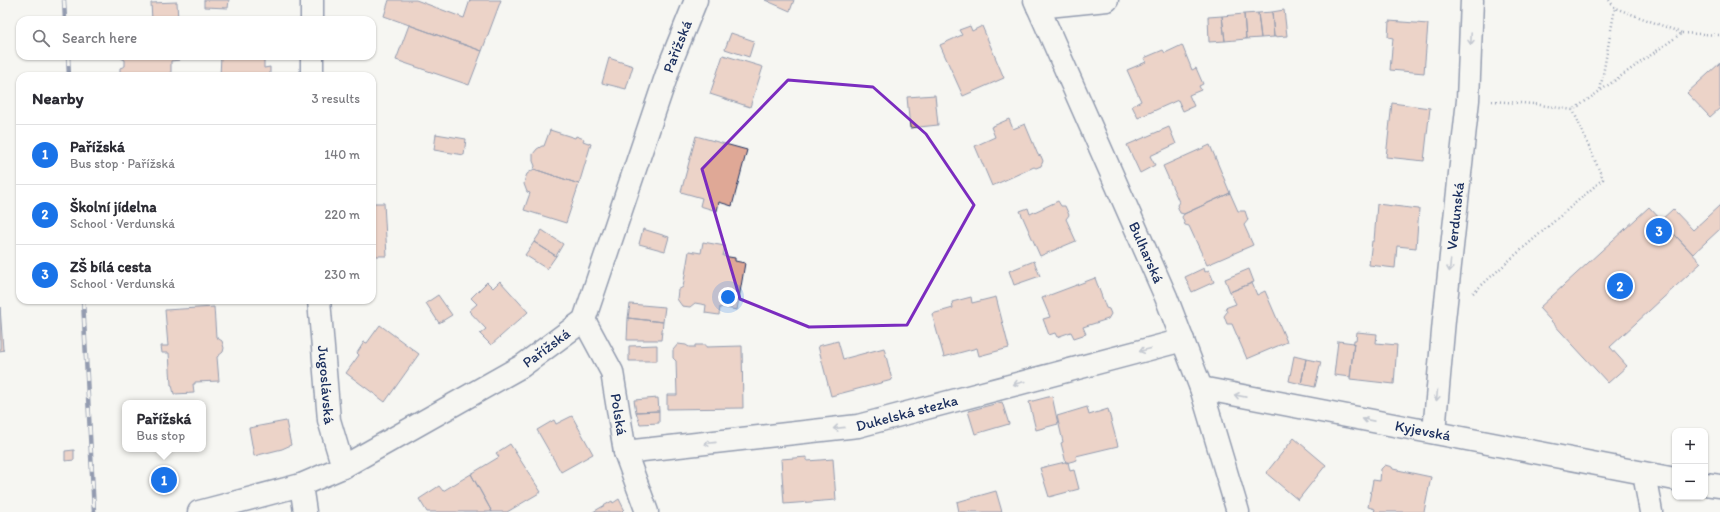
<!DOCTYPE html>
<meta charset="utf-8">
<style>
:root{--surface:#fff;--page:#f7f7f7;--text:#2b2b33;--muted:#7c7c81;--line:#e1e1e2;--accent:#1a73e8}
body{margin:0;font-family:Itim,sans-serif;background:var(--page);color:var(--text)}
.controls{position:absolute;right:12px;bottom:12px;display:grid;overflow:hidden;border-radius:8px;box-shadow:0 1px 3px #0004}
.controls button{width:36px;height:36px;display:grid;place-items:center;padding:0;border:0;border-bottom:1px solid var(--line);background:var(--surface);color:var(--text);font:20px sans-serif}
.you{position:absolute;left:728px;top:297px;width:14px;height:14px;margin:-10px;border:3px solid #fff;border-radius:50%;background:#1a73e8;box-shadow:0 0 0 6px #1a73e833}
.badge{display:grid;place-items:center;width:26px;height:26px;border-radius:50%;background:var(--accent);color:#fff;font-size:13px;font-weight:700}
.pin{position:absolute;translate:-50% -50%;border:2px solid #fff;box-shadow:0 1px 4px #0006}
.popup{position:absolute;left:122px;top:400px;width:84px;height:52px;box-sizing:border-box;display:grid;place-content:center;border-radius:8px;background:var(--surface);filter:drop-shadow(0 1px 3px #0005);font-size:13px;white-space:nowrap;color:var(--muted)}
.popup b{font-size:15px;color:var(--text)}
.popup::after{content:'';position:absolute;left:50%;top:100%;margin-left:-8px;border:8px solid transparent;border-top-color:var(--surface)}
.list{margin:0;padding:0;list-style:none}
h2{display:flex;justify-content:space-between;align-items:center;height:52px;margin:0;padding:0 16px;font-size:17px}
h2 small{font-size:13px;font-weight:400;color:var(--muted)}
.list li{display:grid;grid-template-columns:26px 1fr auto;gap:12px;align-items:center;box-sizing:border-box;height:60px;padding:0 16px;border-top:1px solid var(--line)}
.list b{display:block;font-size:15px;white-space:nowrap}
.list p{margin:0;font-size:13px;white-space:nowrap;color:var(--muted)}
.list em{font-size:13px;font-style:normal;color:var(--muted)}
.icon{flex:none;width:22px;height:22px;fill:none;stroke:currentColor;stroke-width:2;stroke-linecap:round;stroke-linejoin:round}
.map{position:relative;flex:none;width:1720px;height:512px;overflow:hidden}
.search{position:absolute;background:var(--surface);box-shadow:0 1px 3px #0004;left:16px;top:16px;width:360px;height:44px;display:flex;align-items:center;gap:10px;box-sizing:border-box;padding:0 14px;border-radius:12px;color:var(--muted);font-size:15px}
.panel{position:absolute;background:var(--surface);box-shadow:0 1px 3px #0004;left:16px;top:72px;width:360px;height:232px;border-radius:12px}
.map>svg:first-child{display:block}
</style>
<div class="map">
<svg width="1720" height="512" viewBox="0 0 1720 512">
<rect width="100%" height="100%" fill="#f6f6f2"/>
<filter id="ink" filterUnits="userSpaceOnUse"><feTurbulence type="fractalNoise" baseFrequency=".025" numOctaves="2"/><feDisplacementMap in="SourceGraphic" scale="8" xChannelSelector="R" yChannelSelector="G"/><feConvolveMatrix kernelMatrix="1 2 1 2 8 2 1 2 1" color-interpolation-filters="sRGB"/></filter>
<g filter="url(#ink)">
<path fill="#dfa896" stroke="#1b2f5e" d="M204,0H229L228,8L204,7Z
M389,0H416L464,18L470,0H501L482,51L384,16Z
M765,0H794L790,11Z
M177,2L178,20H152L151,3Z
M1284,10L1287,36L1274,37L1272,12Z
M1272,12L1274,37L1261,38L1258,13Z
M1258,13L1261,38L1246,39L1244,14Z
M1244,14L1246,39L1225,41L1222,16Z
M1222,16L1225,41L1209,42L1208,17Z
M1389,21L1428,24L1424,73L1390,70L1393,38L1388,37Z
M409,25L482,51L469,85L396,60Z
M970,26L972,31L982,26L1004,78L963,96L940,45L962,35L959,30Z
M731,33L754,41L749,57L725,49Z
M1182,45L1192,70L1196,68L1203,84L1199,86L1201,90L1189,95L1194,106L1183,111L1178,100L1138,118L1132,106L1141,101L1127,70L1146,62L1144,58L1163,50L1165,53Z
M723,55L763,67L750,107L710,94Z
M121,56H180V60L171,61V76H120V68L125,66V60L121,58Z
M221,56H264V68L270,67V76H220Z
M609,58L633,66L626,89L602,83Z
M1720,63V108L1710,117L1687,93Z
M935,95L938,125L910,128L907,97Z
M1392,103L1430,108L1424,161L1386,157Z
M1009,119L1013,129L1025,124L1038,155L1041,156L1043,161L1041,166L1036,168L1034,167L992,186L975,146L995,137L991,127Z
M1169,127L1176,144L1150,156L1155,165L1140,173L1127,145Z
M550,130L575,138L576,136L584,139L583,141L591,144L579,184L534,169L535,166L533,161V154L537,149L542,146H544Z
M436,134L466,139L464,155L434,150Z
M696,136L747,150L732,206L719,202L717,211L700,206L702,198L681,192Z
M1210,145L1230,193L1184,214L1180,213L1177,205L1179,202L1163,166Z
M534,169L579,184L566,223L524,210L530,193L527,192L524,184L525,179L527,174Z
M1230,193L1238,211H1245L1248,220L1244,225L1253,245L1207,265L1189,226L1185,225L1182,217L1184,214Z
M1058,201L1061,206H1065L1069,215L1066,219L1076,241L1040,256L1020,211L1028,208L1030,214Z
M372,203H384L387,256H372Z
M1377,204L1419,209L1416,248L1397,246L1395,268L1369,265L1372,241H1374Z
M1720,205V229L1693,254L1661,220L1673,209L1693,230Z
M1649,207L1701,263L1610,347L1627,366L1608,383L1539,308Z
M643,229L669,237L665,251L639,244Z
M542,230L563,244L556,256L534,242Z
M534,242L556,256L547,269L525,255Z
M703,242L725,246L723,256L735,258V261L745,263L737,310L720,307L719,315L705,313L706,305L695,303L690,307L682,306L677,299L678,290L683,287L689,251L701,253Z
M1034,261L1040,276L1014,285L1009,271Z
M1204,268L1205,272L1209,270L1214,282L1192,292L1185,277Z
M1249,269L1254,282L1230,292L1225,279Z
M1095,278L1106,308L1109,309L1111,314L1108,319L1083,327L1086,334L1074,338L1071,332L1057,337L1055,333L1049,335L1043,319L1050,317L1042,298Z
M500,281L528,312L491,345L480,334L486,329L469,311L477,304L471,298L487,282L493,288Z
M1252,283L1257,295L1265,291L1287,342L1247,359L1232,324H1227L1224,316L1227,312L1225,308L1236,304L1230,292Z
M438,295L452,315L439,323L426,303Z
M971,297L972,303L996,297L1009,348L979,356L977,348L944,357L932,314L953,308L952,302Z
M630,304L665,307L663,322L628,318Z
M0,307L3,350H4L0,351Z
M214,307L216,337L222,341L224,348L223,352L217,357L219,381L195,382V384H193L194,393L174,394L172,385H171L169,353H162L161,346H168L165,310Z
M628,318L663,322L661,340H627Z
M380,325L419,354L385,402L346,373L359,355L357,353L364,342L367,343Z
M1357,332L1377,334L1376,343L1397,345L1394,384L1350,379L1354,340H1356Z
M838,341L843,359L884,348L892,380L831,396L818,346Z
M1338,341L1354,343L1350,377L1334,375Z
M678,344L686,345L689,347H695V345H706V347L742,346L743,408L667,409V395H677L676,361L673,358V350Z
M657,345V361H629V346Z
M1294,356L1306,359L1301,384L1289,381Z
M1306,359L1321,362L1315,387L1301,384Z
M1052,396L1058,424L1036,430L1029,402Z
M658,398L659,411L636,412L634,400Z
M1002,402L1009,424L975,434L968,411Z
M1087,407L1089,415L1108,409L1118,446L1076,456L1077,460L1066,463L1061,443L1063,442L1057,416Z
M659,411V423L640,424L636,412Z
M572,416L593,454L561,472L537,430L554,420L556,424Z
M286,421L291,445L282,449L254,456L249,428Z
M1294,438L1326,465L1298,500L1266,473Z
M510,444L541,492L507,512H492L471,474L499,457L496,453Z
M74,450V460L65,461V451Z
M807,457V461L833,459L836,500L784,504L781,459Z
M1065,462H1068L1070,471L1074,470L1079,489L1049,497L1040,468Z
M1385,465L1392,467L1393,469L1431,477L1424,512H1374L1375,509L1368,507L1373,480L1380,481L1381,469Z
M471,474L492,512H427L419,499L439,486L443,491Z
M996,491L1002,512H959L957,502Z
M619,499L624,509L622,511L623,512H593L612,501L613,503Z"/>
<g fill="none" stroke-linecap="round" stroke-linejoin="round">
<defs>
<g id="street">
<path id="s1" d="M1035,0L1166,297L1201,388L1238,512"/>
<path d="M1038,7L1107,0"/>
<path d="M312,20V0"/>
<path d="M312,76V56"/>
<path id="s2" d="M319,300L329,420L343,467"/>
<path id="s3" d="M584,320L612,372L625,452L647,512"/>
<path id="s4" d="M1201,388L1675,479"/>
<path id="s5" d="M1434,432L1444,320L1468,100L1472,0"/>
<path id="s6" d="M625,452L858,426L1183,340"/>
<path d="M1644,474L1651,512"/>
<path d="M1705,484L1720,486"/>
<path d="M301,485L305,512"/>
<path id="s7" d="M199,512L301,485L343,467L522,366L584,320L671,62L696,0"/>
</g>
</defs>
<use href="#street" stroke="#1b2f5e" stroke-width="25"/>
<path stroke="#1b2f5e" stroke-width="2.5" stroke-dasharray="1 3" stroke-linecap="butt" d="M1609,0L1615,8
M1682,33L1720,35
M1492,101L1534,104L1573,110L1682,33L1615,8L1600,91
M1473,293L1513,257L1603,179L1573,110"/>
<use href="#street" stroke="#f6f6f2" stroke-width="22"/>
<defs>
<path id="rail" d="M64,0L65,20
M68,56L69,76
M83,300L94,512"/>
</defs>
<use href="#rail" stroke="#1b2f5e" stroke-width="4.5"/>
<use href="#rail" stroke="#f6f6f2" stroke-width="3" stroke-dasharray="9" stroke-linecap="butt"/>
</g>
<defs><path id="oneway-shaft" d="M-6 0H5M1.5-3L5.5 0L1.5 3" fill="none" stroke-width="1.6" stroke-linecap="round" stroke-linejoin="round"/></defs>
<g stroke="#8892a8">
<use href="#oneway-shaft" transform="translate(1471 39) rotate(92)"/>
<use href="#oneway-shaft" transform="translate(1450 266) rotate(96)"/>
<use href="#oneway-shaft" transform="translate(1145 350) rotate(165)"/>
<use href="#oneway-shaft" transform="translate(1019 383) rotate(165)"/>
<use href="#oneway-shaft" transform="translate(1437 395) rotate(95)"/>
<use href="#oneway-shaft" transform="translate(1240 396) rotate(-169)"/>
<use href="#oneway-shaft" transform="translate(1368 420) rotate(-169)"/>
<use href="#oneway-shaft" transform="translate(839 428) rotate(174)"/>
<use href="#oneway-shaft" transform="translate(710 443) rotate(174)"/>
</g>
</g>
<path d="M0 0H1720V512H0ZM788,80L873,87L926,134L974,205L907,325L809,327L740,299L702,169Z" fill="#f6f6f2" fill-opacity=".55" fill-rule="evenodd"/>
<path fill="none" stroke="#7b2cbf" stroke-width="3" stroke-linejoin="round" d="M788,80L873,87L926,134L974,205L907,325L809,327L740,299L702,169Z"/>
<g text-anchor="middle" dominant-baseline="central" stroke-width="3" stroke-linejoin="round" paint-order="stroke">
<g font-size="15" fill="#1b2f5e" stroke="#f6f6f2">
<text stroke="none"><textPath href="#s7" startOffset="723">Pařížská</textPath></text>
<text stroke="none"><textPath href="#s5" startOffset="217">Verdunská</textPath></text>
<text stroke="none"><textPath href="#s1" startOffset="276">Bulharská</textPath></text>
<text stroke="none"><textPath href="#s7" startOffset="387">Pařížská</textPath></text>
<text stroke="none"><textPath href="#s2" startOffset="85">Jugoslávská</textPath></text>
<text stroke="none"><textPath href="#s6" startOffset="285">Dukelská stezka</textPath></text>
<text stroke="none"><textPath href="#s3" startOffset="102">Polská</textPath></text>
<text stroke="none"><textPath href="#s4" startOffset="226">Kyjevská</textPath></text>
</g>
</g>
</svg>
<div class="controls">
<button>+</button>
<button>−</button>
</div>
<div class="you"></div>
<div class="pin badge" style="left:164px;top:480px">1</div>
<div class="popup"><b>Pařížská</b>Bus stop</div>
<div class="pin badge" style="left:1620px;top:286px">2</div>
<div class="pin badge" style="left:1659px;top:231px">3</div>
<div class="search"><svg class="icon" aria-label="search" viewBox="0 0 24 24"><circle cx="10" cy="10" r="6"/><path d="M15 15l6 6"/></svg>Search here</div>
<section class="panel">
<h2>Nearby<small>3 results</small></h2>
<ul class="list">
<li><span class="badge">1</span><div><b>Pařížská</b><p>Bus stop · Pařížská</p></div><em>140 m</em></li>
<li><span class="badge">2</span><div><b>Školní jídelna</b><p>School · Verdunská</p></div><em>220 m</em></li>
<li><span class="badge">3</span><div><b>ZŠ bílá cesta</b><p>School · Verdunská</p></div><em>230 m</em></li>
</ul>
</section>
</div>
